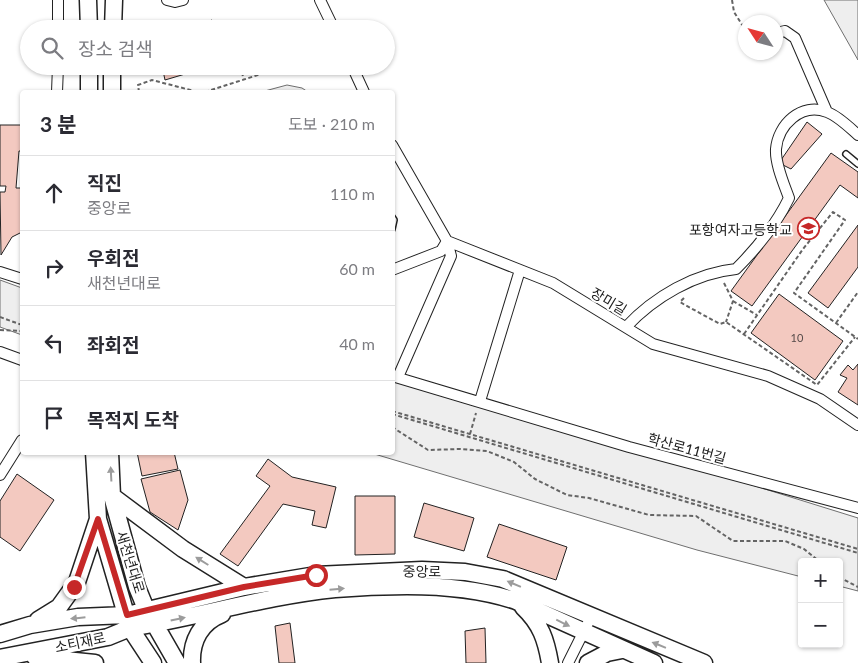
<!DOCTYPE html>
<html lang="ko">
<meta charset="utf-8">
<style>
:root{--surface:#fff;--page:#f7f7f7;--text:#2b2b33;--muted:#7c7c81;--line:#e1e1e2}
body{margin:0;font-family:Lato,"Noto Sans KR",sans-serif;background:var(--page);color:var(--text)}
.controls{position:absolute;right:15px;bottom:15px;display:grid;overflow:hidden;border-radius:5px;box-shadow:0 1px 4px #0004}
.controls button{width:45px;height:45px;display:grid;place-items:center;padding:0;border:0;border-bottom:1px solid var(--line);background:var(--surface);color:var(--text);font:25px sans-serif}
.compass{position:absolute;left:738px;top:15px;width:45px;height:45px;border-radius:50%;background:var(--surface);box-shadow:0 1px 4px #0004;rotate:306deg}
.stop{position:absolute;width:15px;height:15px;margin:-11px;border:4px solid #c62828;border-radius:50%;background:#fff}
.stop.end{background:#c62828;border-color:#fff;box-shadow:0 1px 5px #0008}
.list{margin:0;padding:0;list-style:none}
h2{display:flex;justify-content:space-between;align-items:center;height:65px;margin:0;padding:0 20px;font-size:21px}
h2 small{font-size:16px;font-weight:400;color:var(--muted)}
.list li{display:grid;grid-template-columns:32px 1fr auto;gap:15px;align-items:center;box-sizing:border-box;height:75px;padding:0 20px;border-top:1px solid var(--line)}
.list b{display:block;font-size:19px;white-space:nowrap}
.list p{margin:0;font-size:16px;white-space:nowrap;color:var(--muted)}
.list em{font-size:16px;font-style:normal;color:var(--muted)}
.icon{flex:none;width:28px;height:28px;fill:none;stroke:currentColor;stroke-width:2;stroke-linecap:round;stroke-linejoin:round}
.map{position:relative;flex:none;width:858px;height:663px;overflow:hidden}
.search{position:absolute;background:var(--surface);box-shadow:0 1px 4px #0004;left:20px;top:20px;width:375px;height:55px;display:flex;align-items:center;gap:12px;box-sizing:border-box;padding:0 18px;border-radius:28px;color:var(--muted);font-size:19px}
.panel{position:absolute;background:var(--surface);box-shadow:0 1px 4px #0004;left:20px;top:90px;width:375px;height:365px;border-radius:5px}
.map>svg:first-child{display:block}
</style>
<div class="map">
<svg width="858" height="663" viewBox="0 0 858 663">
<rect width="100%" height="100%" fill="#fff"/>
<path fill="#eee" stroke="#6f6f6f" d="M824,0H858V60Z
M287,85L302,88L308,92H261Z
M0,280L22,288V335L0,327Z
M393,379L450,391L858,518V591L839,586V562H802V577L697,550L371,453L392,452Z"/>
<path fill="#f3c9c0" stroke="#222" d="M212,20L215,29H186Z
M162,66H212L165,80Z
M807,122L822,134L791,169L779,163Z
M0,125H22V151H19L16,188H22V232L12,237L1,255L0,192H5L6,186H0Z
M831,153L858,172V198L840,185L752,306L731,291Z
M858,225V267L828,308L808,293Z
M779,294L843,341L815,380L751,333Z
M858,364V405L838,392L847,378L840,375L848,365L853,370Z
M137,452H174L178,469L142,476Z
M268,459L292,477L336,487L326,528L312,525L315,511L283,504L238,566L220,554L270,486L256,476Z
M180,470L188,500L178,530L150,512L141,479Z
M17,474L54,500L20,551L0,537V501Z
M355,496H395V554L355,555Z
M424,503L474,518L464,551L414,537Z
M499,524L567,547L556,580L487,557Z
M290,623L295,663H279L275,626Z
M485,628L486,663H466L465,631Z"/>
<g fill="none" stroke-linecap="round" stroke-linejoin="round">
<defs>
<path id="service" d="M846,154L858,164
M392,217L394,220L392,229"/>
<path id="minor" d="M58,0V29
M167,0L175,2L183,0
M320,0L334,29
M776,33L785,31L795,38L827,112
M352,66L364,92
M57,92L58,66
M392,145L447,241L451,256L398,377
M447,241L553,283L653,344L768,376L820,399L858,425
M392,270L441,251L447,241
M0,272L22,279
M626,327C654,297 695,273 736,269C757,248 776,225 789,198C784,184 775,164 776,149C778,125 801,102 827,112C838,116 849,127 858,135
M0,352L22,360
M392,376L629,447L858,508
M480,401L520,270
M0,475L22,440
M568,663L591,617"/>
<path id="primary" d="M88,0L89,29
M113,29L114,0
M89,66V92
M112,92V66
M94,452L98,519L130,628L153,663
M110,452L112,496L137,587L146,609L177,663
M112,496L183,549L244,587
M523,607C541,624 546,640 550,663
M38,620L59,607L77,582L98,519
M0,634L30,625L78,617L127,615L244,587L316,575L422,570L465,572L503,579L704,663
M35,657L95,663
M0,658L108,637L130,628C198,617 266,596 335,589C359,587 383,586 407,586C445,586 480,589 516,601L654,663
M192,663C191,641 201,622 222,614
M588,663L607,653L622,650"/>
</defs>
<use href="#service" stroke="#222" stroke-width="8"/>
<use href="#minor" stroke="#222" stroke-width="12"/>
<use href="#primary" stroke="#222" stroke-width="19"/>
<path stroke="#646464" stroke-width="2" stroke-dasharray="4 2.5" stroke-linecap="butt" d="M732,0L734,12L746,31
M227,23L229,29
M240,66L244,80
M139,92L138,85L152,80L198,92
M205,92L286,66
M724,283L733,301L726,322
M684,298L680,302L685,305L720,324L726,322L817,385L855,337
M733,301L757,315
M0,317L22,325
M836,323L858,292
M0,330L22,331
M744,334L803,249L833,212L845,220L794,293L858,339
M392,411L858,549
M392,414L858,553
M392,427L428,450L460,449L487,451L514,462L535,479L567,495L589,498L649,515L696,516L733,541H785L804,549L820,562
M470,434L476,413
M839,577L858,587"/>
<use href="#service" stroke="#fff" stroke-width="5"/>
<use href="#minor" stroke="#fff" stroke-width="10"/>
<use href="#primary" stroke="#fff" stroke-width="16"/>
</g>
<defs><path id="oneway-solid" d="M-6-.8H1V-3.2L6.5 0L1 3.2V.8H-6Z" transform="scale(1.25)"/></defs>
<g fill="#9c9c9c">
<use href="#oneway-solid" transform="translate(111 474) rotate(-93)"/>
<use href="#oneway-solid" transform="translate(202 561) rotate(-148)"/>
<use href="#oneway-solid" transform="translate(514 584) rotate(-157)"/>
<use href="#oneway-solid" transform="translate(337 589) rotate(-5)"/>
<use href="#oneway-solid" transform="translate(78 618) rotate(174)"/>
<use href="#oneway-solid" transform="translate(178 619) rotate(-12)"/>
<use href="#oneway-solid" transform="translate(563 623) rotate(26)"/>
<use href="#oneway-solid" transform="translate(659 645) rotate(-158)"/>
</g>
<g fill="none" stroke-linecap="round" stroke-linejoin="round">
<path stroke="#c62828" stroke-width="6" d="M74,587L98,519L127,615L244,587L316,575"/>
</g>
<defs>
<symbol id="school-ring" viewBox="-11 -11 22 22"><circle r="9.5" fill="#fff" stroke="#c62828" stroke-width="1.5"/><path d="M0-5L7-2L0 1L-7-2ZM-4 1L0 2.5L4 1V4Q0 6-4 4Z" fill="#c62828"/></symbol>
</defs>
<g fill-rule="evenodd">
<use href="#school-ring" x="796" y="216" width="25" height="25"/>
</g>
<g text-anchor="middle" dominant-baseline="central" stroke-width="4" stroke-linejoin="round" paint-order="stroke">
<g font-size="11" fill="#564c4a">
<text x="797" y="337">10</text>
</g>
<g font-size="14" fill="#222" stroke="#fff" text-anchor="end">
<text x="792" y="229">포항여자고등학교</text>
</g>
<g font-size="14" fill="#222" stroke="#fff">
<text transform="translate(609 301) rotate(31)">장미길</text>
<text transform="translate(687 448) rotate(15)">학산로11번길</text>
<text transform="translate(131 562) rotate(73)">새천년대로</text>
<text transform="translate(422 571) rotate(1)">중앙로</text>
<text transform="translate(80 642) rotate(-12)">소티재로</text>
</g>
</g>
</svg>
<div class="controls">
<button>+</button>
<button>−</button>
</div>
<svg class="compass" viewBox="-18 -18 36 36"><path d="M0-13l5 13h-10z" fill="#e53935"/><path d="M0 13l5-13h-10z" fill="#7c7c81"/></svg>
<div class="stop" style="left:316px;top:575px"></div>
<div class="stop end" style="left:74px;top:587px"></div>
<div class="search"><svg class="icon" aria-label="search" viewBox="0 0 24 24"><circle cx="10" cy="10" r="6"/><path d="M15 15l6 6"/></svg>장소 검색</div>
<section class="panel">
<h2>3 분<small>도보 · 210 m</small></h2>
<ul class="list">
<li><svg class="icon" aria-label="ahead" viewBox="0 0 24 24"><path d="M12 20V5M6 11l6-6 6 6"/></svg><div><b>직진</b><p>중앙로</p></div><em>110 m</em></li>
<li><svg class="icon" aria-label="right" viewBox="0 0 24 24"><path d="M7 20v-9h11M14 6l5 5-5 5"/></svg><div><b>우회전</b><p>새천년대로</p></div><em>60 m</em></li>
<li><svg class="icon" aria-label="left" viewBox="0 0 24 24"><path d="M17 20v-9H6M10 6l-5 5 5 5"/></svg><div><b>좌회전</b></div><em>40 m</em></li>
<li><svg class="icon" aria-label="arrive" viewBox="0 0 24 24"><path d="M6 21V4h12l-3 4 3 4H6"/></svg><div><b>목적지 도착</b></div></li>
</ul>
</section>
</div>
